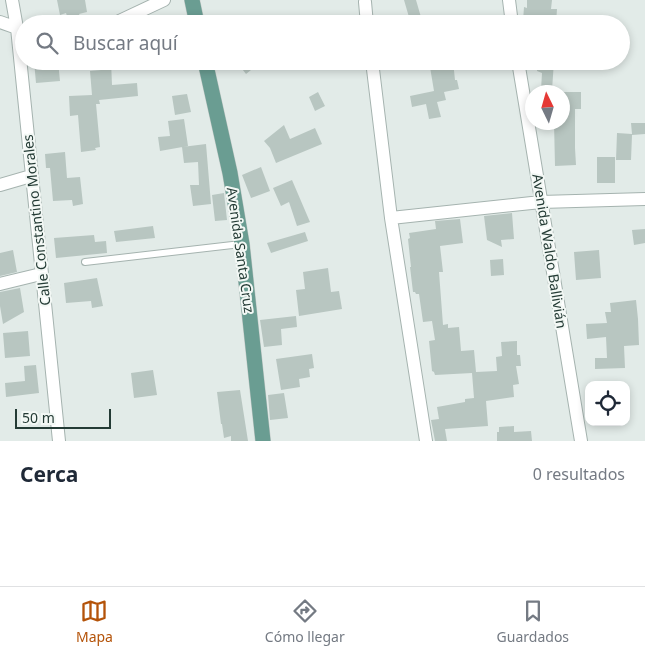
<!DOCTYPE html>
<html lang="es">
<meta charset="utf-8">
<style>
:root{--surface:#fff;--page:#f6f6f7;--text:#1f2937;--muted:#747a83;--line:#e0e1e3;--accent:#b45309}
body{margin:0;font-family:"Noto Sans",sans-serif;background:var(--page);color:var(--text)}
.controls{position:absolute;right:15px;bottom:15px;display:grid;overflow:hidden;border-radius:10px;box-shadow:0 2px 8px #0003}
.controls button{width:45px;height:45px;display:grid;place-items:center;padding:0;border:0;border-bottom:1px solid var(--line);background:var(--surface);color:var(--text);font:25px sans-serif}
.compass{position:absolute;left:525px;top:85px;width:45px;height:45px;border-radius:50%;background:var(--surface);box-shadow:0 2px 8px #0003;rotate:355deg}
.scale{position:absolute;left:15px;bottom:12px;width:96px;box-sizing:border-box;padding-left:5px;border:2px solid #243b35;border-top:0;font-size:14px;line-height:18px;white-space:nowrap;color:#243b35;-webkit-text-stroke:4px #f3f8f5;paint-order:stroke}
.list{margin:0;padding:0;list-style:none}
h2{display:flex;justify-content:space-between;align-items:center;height:65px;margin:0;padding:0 20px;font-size:21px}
h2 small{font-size:16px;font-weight:400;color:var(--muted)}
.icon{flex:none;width:28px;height:28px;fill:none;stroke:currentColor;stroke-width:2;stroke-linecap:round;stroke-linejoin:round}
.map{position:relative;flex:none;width:645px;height:441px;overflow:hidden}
.search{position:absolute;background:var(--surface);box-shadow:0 2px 8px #0003;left:15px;right:15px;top:15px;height:55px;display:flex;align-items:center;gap:12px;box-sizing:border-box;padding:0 18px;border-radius:28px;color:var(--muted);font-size:19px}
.sheet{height:145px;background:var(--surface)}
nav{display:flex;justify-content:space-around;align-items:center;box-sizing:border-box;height:70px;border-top:1px solid var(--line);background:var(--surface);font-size:14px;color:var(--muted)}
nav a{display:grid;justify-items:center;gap:2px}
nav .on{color:var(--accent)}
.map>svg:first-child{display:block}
</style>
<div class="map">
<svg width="645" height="441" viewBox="0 0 645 441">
<rect width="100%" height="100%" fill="#e2ebe8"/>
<path fill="#b8c6c1" d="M57,0H85L87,12L79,14L80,16L68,19L66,13L60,15Z
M404,0H416L423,24H411Z
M527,0H552L551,9H557L556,24H538V21H523L524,7L527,8Z
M34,61H58L60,81L36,83Z
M100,61H111L112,85L137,83L138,96L99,100L100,104H96L100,147L95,148L96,150L81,152L78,115L70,116L69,96L92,95L90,71L101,70Z
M236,61H262L246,74Z
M429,61H453L455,80H457L459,89L444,92L446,100L437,102L441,117L429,119L426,104L412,107L410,96L434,91Z
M538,61H554L552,90H541L542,73L537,71Z
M318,92L325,106L315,111L309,97Z
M562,92H581V109H575V148L576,165L555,166L554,122H562Z
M187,94L191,112L175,115L172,96Z
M184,119L188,146L160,151L158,137L170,136L168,121Z
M631,123H645V134L632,135L631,160H616L617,133L632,134Z
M284,125L290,139L315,128L322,144L276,163L270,148L264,141Z
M206,144L211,204L193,206L190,185H199L198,162L184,163L182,147Z
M65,152L67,178L80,177L83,204L73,206L72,200L53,201L50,168H46L45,154Z
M597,157H615V183H597Z
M261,167L270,191L251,198L242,175Z
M292,180L310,222L297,226L289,202L281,206L273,188Z
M224,193L227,220L215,221L212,195Z
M512,213L514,239L501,240L502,247L487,240L484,216Z
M460,219L463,243L440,246L443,272H439L443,325L448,324V328L459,327L461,351L474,350L476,372L497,371L496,357L502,356L501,342L517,341V355H520L521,366H516L519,384L513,385L514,397L486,401L488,426L445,429L447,441H435L431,420L439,419L437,407L465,402V399L474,398L472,373L435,375L434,372L432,371L429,341L435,340L432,321L423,322L419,294H416L415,292H413L410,267H411L408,239L410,238L409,233L436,229L435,221Z
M153,226L155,238L116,242L114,231Z
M645,229V243L634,245L632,230Z
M305,232L308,241L271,253L267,243Z
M94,235L95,242L106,241L107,253L56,258L54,238Z
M13,250L17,272L0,276V253Z
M599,250L601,278L576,280L574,252Z
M503,259L504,275L491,276L490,260Z
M328,268L331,292L339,291L342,309L299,316L296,290L305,289L303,272Z
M97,278L103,306L92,308L91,301L66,303L64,283Z
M20,288L24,312L3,324L0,306V292Z
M636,300L638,319L639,345L624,346L625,368L595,369V358H607L606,337L587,339L586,324L607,323L605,312H611L610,303Z
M296,316L297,327L281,329L282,345L264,347L260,320Z
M28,331L30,356L5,358L3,333Z
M312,354L314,368L309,369L310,377L299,379L300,387L281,390L276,359Z
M36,365L39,393L6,397L5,383L25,381L24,366Z
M153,370L157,395L134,398L131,373Z
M240,390L248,441H231V436L224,438L222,424H221L217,392Z
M284,393L288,418L270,420L268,395Z
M514,426V432L531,431L532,441H497V432H499V427Z"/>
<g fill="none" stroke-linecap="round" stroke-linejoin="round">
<defs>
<path id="service" d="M85,262L241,244"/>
<path id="minor" d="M12,0L17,28L59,441
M509,0L512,24
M365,2L367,24
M0,22L17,28
M113,24L164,0
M372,61L391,218L426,441
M518,61L581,441
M0,185L31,176
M391,218L541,202L645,199
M0,284L41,274"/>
<path id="primary" d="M192,0L197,24
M205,61L230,173L242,244L263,441"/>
</defs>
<use href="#service" stroke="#a5b3af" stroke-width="8"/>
<use href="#minor" stroke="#a5b3af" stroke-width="14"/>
<use href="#primary" stroke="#c2c8c6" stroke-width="16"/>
<use href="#service" stroke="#fff" stroke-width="6"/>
<use href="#minor" stroke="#fff" stroke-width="12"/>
<use href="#primary" stroke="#6a9d92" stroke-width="15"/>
</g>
<g text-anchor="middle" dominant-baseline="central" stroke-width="4" stroke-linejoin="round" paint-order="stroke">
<g font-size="14" fill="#243b35" stroke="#f3f8f5">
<text transform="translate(36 220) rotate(-96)">Calle Constantino Morales</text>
<text transform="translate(241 250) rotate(82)">Avenida Santa Cruz</text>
<text transform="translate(550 251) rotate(81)">Avenida Waldo Ballivián</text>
</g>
</g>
</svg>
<div class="controls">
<button><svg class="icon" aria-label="locate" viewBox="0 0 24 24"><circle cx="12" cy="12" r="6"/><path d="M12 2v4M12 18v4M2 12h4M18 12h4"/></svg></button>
</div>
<svg class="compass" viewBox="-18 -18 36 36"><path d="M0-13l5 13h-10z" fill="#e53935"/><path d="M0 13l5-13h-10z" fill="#747a83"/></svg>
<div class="scale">50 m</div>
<div class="search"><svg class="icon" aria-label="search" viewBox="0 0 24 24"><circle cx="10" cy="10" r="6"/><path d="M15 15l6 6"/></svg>Buscar aquí</div>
</div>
<section class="sheet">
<h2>Cerca<small>0 resultados</small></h2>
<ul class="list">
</ul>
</section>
<nav>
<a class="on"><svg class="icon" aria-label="map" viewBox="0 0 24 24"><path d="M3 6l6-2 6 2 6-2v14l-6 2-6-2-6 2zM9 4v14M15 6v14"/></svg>Mapa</a>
<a><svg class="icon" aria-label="directions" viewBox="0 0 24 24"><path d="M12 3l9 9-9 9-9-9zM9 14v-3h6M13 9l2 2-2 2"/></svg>Cómo llegar</a>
<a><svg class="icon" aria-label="saved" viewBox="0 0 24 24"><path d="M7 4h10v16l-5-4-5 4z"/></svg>Guardados</a>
</nav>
